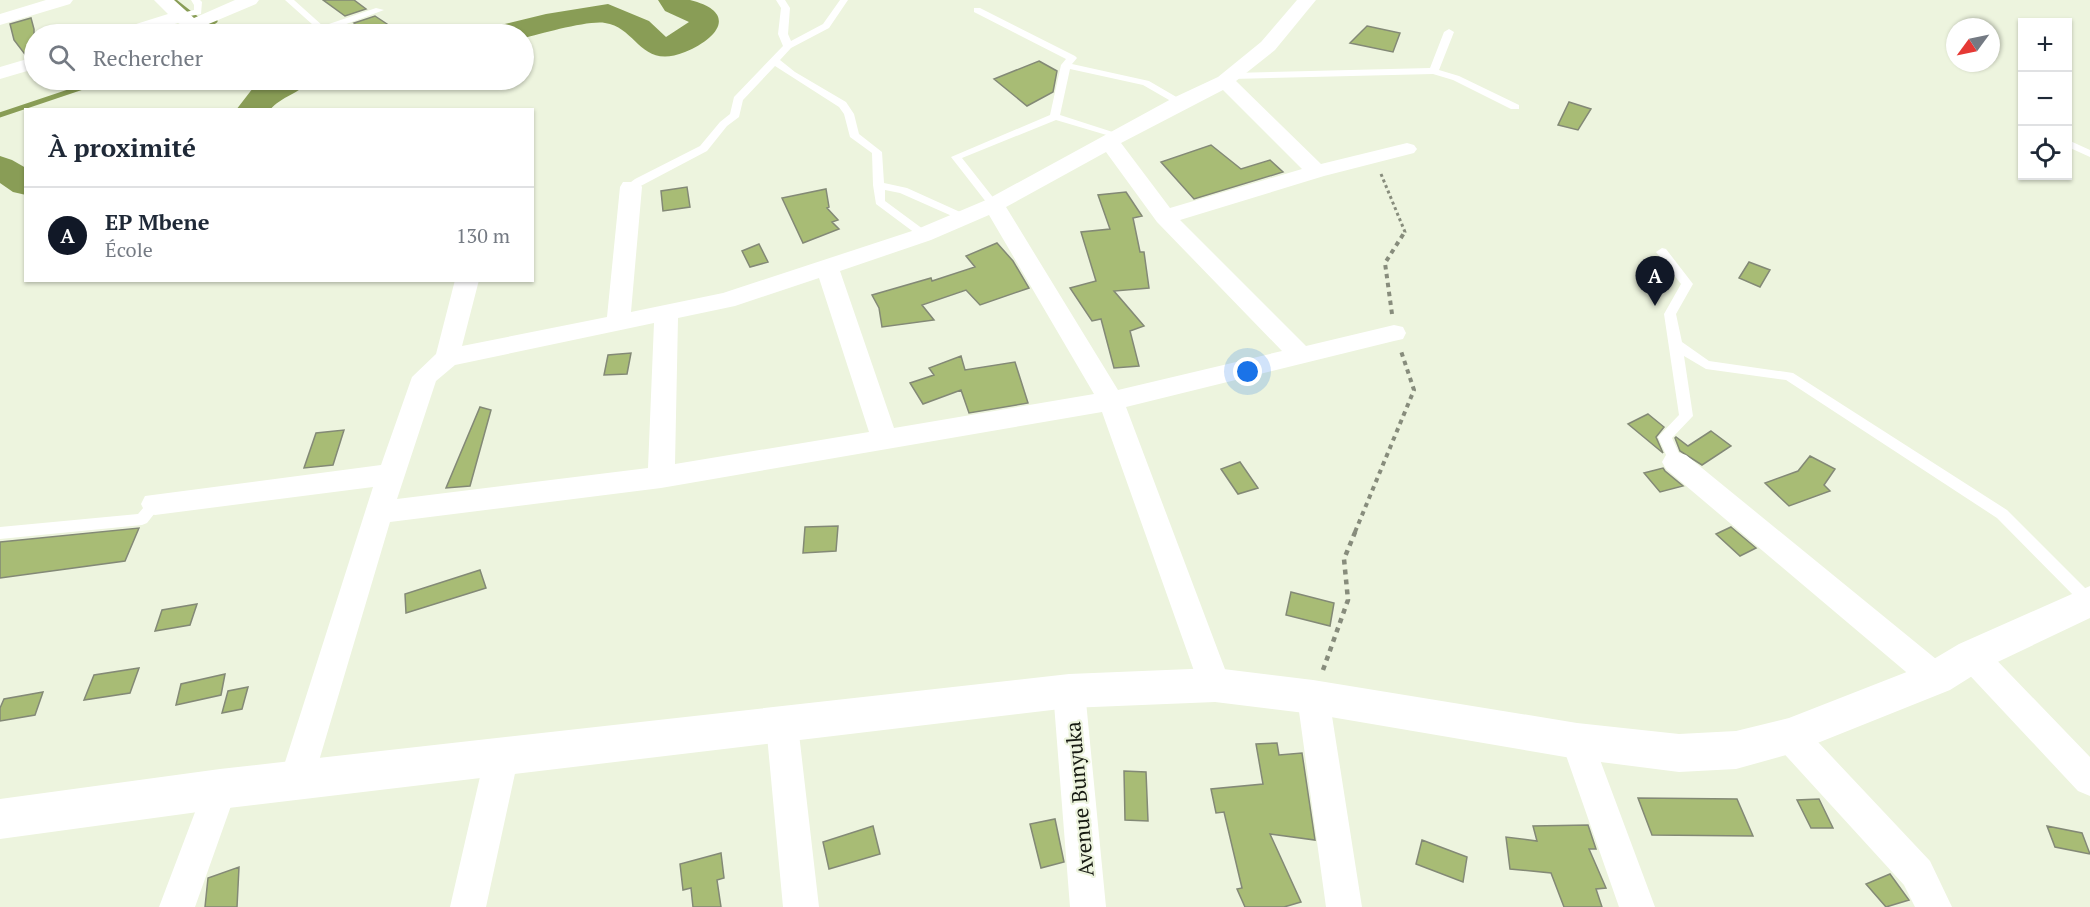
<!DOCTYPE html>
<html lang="fr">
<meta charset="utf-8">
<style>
:root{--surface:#fff;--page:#f6f6f7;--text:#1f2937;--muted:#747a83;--line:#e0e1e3;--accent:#111827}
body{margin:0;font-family:"PT Serif",serif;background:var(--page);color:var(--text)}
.controls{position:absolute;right:18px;top:18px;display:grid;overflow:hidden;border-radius:0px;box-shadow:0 2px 4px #0004}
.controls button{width:54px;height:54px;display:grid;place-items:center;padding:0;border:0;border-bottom:2px solid var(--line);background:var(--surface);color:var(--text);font:30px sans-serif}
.compass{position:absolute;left:1946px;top:18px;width:54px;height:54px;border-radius:50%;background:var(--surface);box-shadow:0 2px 4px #0004;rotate:237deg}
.you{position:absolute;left:1248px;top:372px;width:21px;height:21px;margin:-15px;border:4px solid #fff;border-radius:50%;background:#1a73e8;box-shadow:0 0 0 9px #1a73e833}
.badge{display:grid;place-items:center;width:39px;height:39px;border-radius:50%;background:var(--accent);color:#fff;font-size:20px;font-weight:700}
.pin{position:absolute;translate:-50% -50px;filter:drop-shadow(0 2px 3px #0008)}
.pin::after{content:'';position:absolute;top:32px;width:21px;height:18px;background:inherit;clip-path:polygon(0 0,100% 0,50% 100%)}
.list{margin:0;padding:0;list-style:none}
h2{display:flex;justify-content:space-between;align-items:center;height:78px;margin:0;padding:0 24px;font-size:26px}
h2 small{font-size:20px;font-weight:400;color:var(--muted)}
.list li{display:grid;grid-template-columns:39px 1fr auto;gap:18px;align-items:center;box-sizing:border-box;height:96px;padding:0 24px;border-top:2px solid var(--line)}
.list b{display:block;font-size:22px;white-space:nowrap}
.list p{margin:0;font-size:20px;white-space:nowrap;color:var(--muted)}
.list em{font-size:20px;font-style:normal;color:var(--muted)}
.icon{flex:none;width:33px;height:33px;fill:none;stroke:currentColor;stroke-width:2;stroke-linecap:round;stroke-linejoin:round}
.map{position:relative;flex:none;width:2090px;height:907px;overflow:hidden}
.search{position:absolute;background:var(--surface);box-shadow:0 2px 4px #0004;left:24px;top:24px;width:510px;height:66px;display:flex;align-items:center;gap:15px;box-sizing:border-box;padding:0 21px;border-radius:33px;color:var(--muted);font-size:22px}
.panel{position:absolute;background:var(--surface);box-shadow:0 2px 4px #0004;left:24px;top:108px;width:510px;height:174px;border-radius:0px}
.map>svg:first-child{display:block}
</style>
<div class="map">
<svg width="2090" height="907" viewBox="0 0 2090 907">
<rect width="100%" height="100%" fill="#edf4de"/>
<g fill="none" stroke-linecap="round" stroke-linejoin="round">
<path stroke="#899d56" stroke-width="5" d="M173,0L197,19
M195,34L215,21
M0,115L104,80"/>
<path fill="#899d56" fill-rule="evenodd" d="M658,0C668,0 681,0 690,0C738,12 719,38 685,52C640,70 638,28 605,23C589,20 540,34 524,38V34H488L492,27L546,14L608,4L649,21L666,37L689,22L665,11Z
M270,80H310C300,94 281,96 270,110H236L253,88Z
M0,156L12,160L26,168V195L13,192L0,183Z"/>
</g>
<path fill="#a8bc75" stroke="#838976" stroke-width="1.5" d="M323,0H354L366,9L345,16Z
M375,16L390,26L369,34L354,23Z
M31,18L34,29V55L27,57L14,40L10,24Z
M1367,26L1400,33L1393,52L1350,43Z
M1039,61L1057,71L1053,92L1027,106L994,79Z
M1569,102L1591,109L1578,130L1558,125Z
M1211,145L1241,169L1270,160L1283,172L1194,199L1161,162Z
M687,187L690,207L663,211L661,191Z
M826,189L829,207L827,208L838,220L832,222L839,229L803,243L782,198Z
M1126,192L1142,216L1133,218L1140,252H1144L1149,288L1114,291L1144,326L1130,331L1139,366L1114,368L1101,319L1092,321L1070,288L1096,281L1081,232L1110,229L1098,195Z
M997,243L1013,261L1029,288L980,305L966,290L922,305L934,320L882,327L879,308L872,295L931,278L932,281L975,267L966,256Z
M759,244L768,262L750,267L742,251Z
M1749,262L1770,270L1760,287L1739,278Z
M631,353L627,374L604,375L608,355Z
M961,356L965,370L1015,362L1028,403L969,413L961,390L923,404L910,383L934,375L929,368Z
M480,407L491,410L470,486L446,488Z
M1648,414L1664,427L1656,437L1663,453L1628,424Z
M344,430L333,465L304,468L316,433Z
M1711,431L1731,446L1702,465L1680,451L1675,438L1676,437L1688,446Z
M1810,456L1835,469L1824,485L1830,491L1789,506L1765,483L1798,471Z
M1240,462L1258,488L1238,494L1221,469Z
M1663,468L1665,471L1683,486L1660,492L1644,473Z
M838,526L836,551L803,553L805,527Z
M1731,527L1756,548L1740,556L1716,534Z
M139,528L125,561L0,578V542Z
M480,570L486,588L406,613L405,594Z
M1291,592L1334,603L1330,626L1286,615Z
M197,604L190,625L155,631L162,610Z
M139,668L130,693L84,700L94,675Z
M225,674L221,695L176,705L181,684Z
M248,687L242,709L222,713L228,691Z
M43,692L35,715L0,721V708L4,699Z
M1277,743L1279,755L1302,753L1315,840L1270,834L1301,902L1284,907H1245L1237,889L1242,888L1224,812L1216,813L1211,789L1263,784L1256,744Z
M1124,771L1146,772L1148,821L1125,820Z
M1638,798L1737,799L1753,836L1652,835Z
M1819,799L1833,828H1811L1797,800Z
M1055,819L1064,862L1041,868L1030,824Z
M1588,825L1596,849H1589L1606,888L1596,889L1602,907H1564L1551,873L1510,869L1506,837L1537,841L1533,826Z
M873,826L880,854L829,869L823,842Z
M2047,826L2082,833L2090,854L2055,847Z
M1422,840L1467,857L1463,882L1416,864Z
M721,853L724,878L717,880L721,907H693L691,888L683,890L680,864Z
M239,867L237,907H205L208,878Z
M1890,874L1909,900L1886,907L1866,884Z"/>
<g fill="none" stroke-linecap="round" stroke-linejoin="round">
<path stroke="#878c7c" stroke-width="3" stroke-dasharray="3 3" stroke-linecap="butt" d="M1381,174L1405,232L1403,235"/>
<path stroke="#878c7c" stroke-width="4" stroke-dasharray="4.5 4.5" stroke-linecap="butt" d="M1392,314L1385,263L1404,233
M1355,532L1414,390L1401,351"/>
<path stroke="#878c7c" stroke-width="4.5" stroke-dasharray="5 5" stroke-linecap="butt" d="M1323,670L1348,600L1344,559L1356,530"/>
<path fill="#fff" fill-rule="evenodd" d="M191,0H200L202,2L201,14L178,18V14L194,10V5Z
M285,0H294L323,26L376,8L384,10L322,33Z
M776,0H785L790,8L788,34L791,41L823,24L840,0H848L829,28L791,48L780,60L795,72L846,102L854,114L859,134L882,152L884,183L907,188L969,216V220H961L900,193L885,190V201L927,232V238L923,239L876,204L873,185L872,153L850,137L844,114L839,107L775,66L743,100L739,117L727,126L707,151L635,189H627V185L635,179L700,146L720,122L730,114L734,97L783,46L778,34L781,8Z
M974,8H980L1075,56L1077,58L1072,64L1149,81L1185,102L1184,104H1176L1143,85L1070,69L1060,115L1125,136L1120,139L1056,120L962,158L999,205L998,207H990L951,157L1050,115L1061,65L1066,59L974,12Z
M1449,29L1454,32L1439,70L1459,76L1519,105V109H1511L1453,80L1433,74L1232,79L1227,76L1232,73L1430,68L1444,32Z
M2068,140L2090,150V157L2068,147Z
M1662,248L1666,249L1693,284L1676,314L1682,342L1709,361L1793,373L2007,510L2090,593V607L2083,605L1997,518L1786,380L1706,369L1684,356L1693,416L1672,438L1683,462L1681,466H1671L1658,437L1679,415L1664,314L1681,284L1656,252Z
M155,499L160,500L162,504L147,523L142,525L0,539V527L138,514L150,500Z"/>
<path fill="#fff" fill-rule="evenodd" d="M46,0H73L70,4L0,25V14Z
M154,0H174L194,18L235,0H259L256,4L192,31L178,23L141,34H115L117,30L168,14Z
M1297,0H1316L1275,50L1236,81L1321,164L1407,143L1414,145L1417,149L1414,153L1324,176L1180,220L1306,346L1394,325L1403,327L1406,333L1403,339L1394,341L1126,407L1231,685L1226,695L1215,699L1204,695L1199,685L1102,412L661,488L390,522L313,781L308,792L296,797L284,792L279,781L373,487L155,515L145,512L141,504L145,496L381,465L412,377L436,354L455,280H479L462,346L607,317L620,187L623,182H639L642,187L631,312L723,293L915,230L986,200L1173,98L1218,77L1261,42ZM1223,90L1302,169L1170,208L1121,143ZM1106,152L1157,222L1282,351L1118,390L1006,207ZM989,215L1094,394L894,428L840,271L931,240ZM819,278L869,432L675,464L678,318L735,306ZM654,323L648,468L397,499L436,381L455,365Z
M34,57V69L0,79V67Z
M1676,452L1686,455L1947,668L1952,678L1947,688L1936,692L1925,688L1666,469L1662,462L1666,455Z
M1972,642L1983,646L2090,757V796L2078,791L1961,666L1956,656L1961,646Z
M1069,677L1080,681L1085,691L1106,907H1070L1053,691L1058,681Z
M1313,683L1324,687L1329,697L1362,907H1326L1297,697L1302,687Z
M782,710L793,715L798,725L819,907H783L766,725L771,715Z
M1790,721L1802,725L1930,861L1952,907H1915L1904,885L1778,747L1774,736L1778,725Z
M1577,726L1589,730L1593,741L1655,907H1619L1561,741L1565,730Z
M502,740L514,744L519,755L486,907H450L485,755L490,744Z
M220,773L232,778L237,789L195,907H159L208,778Z"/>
<path fill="#fff" fill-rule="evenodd" d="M2090,586V618L1985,668L1950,690L1790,754L1736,769L1679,772L1577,759L1313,714L1215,702L1069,708L220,809L0,839V799L220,769L1069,674L1215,668L1313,680L1577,723L1679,734L1736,731L1789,718L1922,666L1959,644Z"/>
</g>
<g text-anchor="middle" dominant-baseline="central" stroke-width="4.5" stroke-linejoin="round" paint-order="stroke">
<g font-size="21" fill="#161911" stroke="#edf4de">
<text transform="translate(1079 799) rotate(-95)">Avenue Bunyuka</text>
</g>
</g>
</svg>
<div class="controls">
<button>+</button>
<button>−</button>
<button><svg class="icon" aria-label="locate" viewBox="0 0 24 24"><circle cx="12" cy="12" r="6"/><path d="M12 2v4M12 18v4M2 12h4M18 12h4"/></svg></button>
</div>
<svg class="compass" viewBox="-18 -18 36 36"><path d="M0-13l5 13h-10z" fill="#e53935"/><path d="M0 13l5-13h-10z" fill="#747a83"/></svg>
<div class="you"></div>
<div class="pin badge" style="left:1655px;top:306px">A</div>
<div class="search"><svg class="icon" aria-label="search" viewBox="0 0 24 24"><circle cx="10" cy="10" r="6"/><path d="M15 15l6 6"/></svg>Rechercher</div>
<section class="panel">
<h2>À proximité<small></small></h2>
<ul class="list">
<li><span class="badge">A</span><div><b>EP Mbene</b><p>École</p></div><em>130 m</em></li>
</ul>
</section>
</div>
